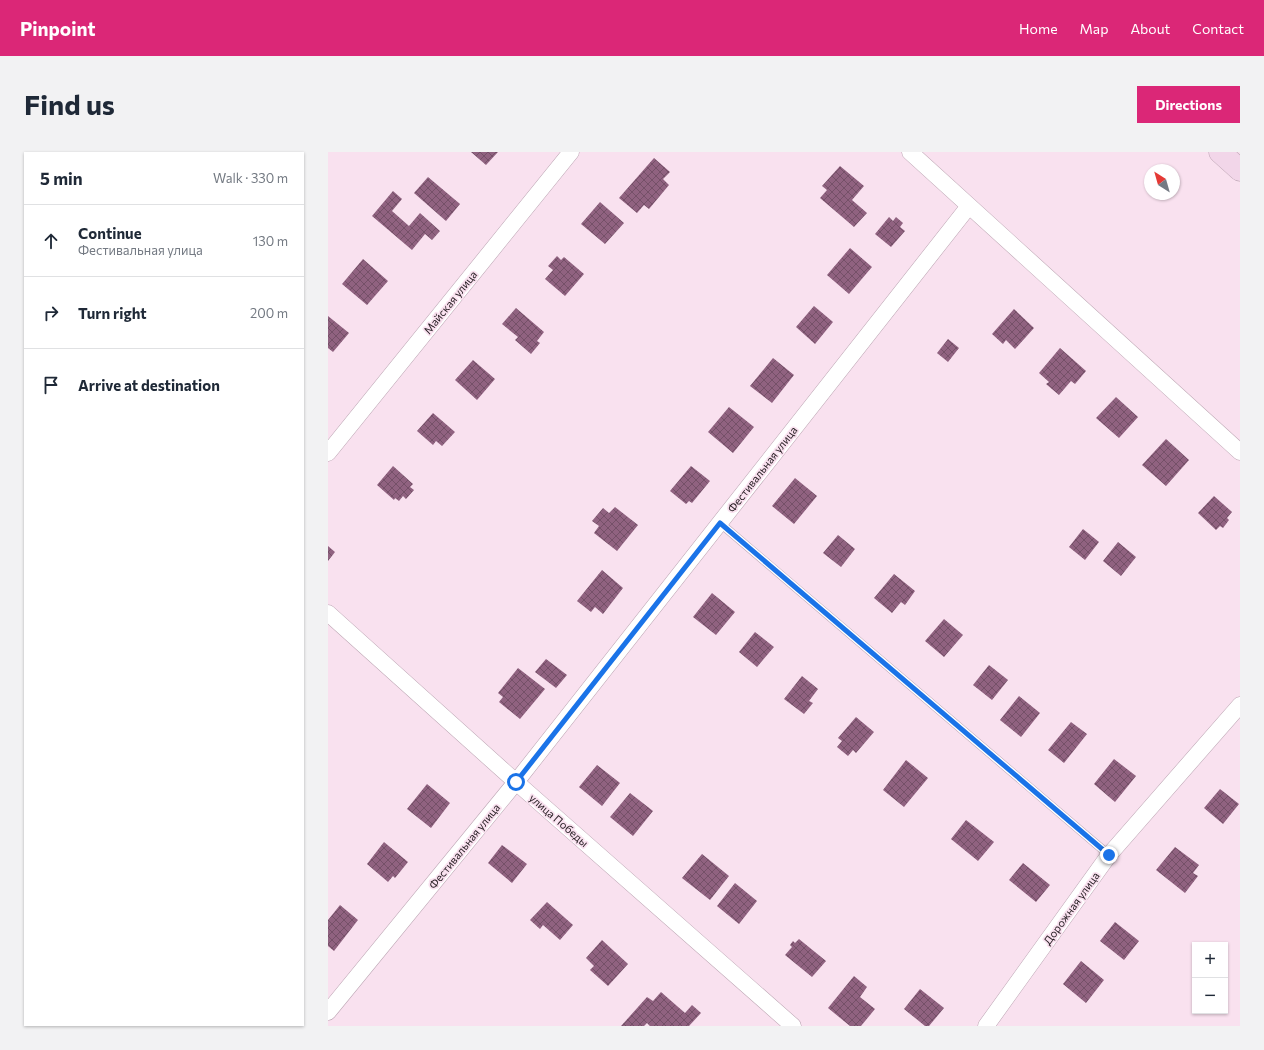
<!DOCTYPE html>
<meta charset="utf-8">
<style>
:root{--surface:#fff;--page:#f2f2f3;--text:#1f2937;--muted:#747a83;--line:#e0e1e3;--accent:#db2777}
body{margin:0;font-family:Commissioner,sans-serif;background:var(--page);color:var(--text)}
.controls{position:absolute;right:12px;bottom:12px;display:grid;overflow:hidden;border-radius:0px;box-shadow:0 1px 3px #0004}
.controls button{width:36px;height:36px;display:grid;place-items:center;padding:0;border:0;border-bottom:1px solid var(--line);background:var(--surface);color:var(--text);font:20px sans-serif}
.compass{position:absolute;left:816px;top:12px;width:36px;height:36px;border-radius:50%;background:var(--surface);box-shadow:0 1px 3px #0004;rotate:323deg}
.stop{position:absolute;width:12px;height:12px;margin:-9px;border:3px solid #1a73e8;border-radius:50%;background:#fff}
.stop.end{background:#1a73e8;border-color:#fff;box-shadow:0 1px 4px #0008}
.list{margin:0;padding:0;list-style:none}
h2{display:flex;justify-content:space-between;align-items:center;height:52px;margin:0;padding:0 16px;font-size:17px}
h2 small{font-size:13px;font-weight:400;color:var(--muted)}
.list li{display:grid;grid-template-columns:26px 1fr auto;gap:12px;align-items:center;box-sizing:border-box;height:72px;padding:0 16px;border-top:1px solid var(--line)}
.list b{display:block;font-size:15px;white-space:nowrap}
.list p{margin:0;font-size:13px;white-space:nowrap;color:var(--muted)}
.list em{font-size:13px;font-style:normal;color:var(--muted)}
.icon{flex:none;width:22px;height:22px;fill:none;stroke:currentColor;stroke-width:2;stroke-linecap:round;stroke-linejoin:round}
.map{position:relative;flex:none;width:912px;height:874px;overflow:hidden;border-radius:0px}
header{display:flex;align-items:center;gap:24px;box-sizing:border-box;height:56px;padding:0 20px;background:var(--accent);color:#fff}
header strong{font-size:19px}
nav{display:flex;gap:22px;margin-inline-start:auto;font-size:14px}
.intro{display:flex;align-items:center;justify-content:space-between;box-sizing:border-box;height:96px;padding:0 24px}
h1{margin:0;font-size:28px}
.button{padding:10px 18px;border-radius:0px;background:var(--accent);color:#fff;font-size:14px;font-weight:700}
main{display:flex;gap:24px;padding:0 24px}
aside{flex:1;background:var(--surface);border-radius:0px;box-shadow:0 1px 3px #0004}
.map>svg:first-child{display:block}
</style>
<header>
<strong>Pinpoint</strong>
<nav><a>Home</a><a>Map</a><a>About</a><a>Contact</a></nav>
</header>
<div class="intro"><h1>Find us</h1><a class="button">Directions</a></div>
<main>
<aside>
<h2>5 min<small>Walk · 330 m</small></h2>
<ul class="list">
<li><svg class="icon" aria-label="ahead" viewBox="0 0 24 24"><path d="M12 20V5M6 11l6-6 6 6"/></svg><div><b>Continue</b><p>Фестивальная улица</p></div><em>130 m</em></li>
<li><svg class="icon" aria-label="right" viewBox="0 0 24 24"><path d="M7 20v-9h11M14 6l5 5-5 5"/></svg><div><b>Turn right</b></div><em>200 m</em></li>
<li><svg class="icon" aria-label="arrive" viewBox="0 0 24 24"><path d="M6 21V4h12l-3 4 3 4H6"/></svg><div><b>Arrive at destination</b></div></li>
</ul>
</aside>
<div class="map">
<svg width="912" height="874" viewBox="0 0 912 874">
<defs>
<pattern id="building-cross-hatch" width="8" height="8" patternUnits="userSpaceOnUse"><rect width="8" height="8" fill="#906280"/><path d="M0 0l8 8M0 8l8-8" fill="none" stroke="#755068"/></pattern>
</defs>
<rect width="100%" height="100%" fill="#f9e1ef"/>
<path fill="url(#building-cross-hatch)" d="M143,0H170L158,13Z
M326,6L342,20L335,27L341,33L321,57L316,53L309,61L291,46Z
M512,14L536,34L524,48L539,61L526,75L492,46L499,38L494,34Z
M100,25L132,52L118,69L86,41Z
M65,39L74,47L64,59L81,74L92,61L112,79L104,88L97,82L84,98L44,64Z
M272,50L296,71L277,92L253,72Z
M561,65L565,69L568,65L575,71L572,75L577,79L563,95L547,82Z
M522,96L544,115L521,142L499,123Z
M229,104L233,108L236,105L256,122L237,144L217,127L225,118L220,114Z
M35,107L60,129L39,153L14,132Z
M486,154L505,170L487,192L468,175Z
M188,156L216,180L209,189L212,191L203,202L187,188L190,185L174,172Z
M686,157L706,176L687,197L678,188L675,192L664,182Z
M0,164L21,181L5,200L0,196Z
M620,187L631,196L620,210L609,201Z
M732,196L758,219L747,232L743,229L731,243L718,232L721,230L711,221Z
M445,206L466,223L444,251L422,234Z
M145,208L167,227L149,248L127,228Z
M788,245L810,265L791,286L768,266Z
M401,255L426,275L405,301L380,280Z
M105,261L127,280L114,294L108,289L105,293L89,279Z
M838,287L861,308L838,334L814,313Z
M65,314L85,332L82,335L86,338L78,347L75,344L71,349L67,346L66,348L49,333Z
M363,314L382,329L364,351L361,349L358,352L342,339Z
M467,326L489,344L466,372L444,354Z
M886,344L904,360L899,366L901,368L895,376L892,374L888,378L870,361Z
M287,355L310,373L289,399L266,381L271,374L264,369L275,356L281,361Z
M755,377L771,390L757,408L741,395Z
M510,383L527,397L513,415L495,401Z
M790,390L808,405L793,424L775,409Z
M0,394L7,400L0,409Z
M274,418L295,436L275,462L267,455L263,460L249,449Z
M566,422L587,439L577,453L573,450L564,461L546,446Z
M384,441L407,460L388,483L365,465Z
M616,467L635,483L616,505L597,489Z
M427,480L446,495L429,515L411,500Z
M218,507L239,523L228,536L207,520Z
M661,513L680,528L664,548L645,533Z
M190,516L217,537L192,567L171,550L175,545L170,541Z
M474,524L490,537L481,549L485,551L476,562L456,547Z
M691,544L712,561L693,585L672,568Z
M528,565L546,580L528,601L525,598L520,604L509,595L514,589L510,586Z
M743,570L759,582L736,611L720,598Z
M786,607L808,624L787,650L766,632Z
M578,608L600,626L576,655L555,638Z
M269,613L292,631L274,654L251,635Z
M99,632L122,651L103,676L79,657Z
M892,637L911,652L895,672L876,656Z
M302,641L325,659L305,684L282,665Z
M638,668L666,690L650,709L623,687Z
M56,690L80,710L67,726L65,724L60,730L39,712Z
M174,693L199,712L184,731L160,711Z
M847,695L871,713L865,721L870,724L857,741L828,718Z
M374,702L401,724L382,748L354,726Z
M695,711L722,733L708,750L681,728Z
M407,731L429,749L411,772L389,754Z
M219,750L245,773L232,788L215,773L212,777L202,768Z
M12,753L30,768L6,799L0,794V768Z
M787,770L811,789L796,808L772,789Z
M471,787L498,809L484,825L457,803L464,795L462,793L465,789L467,791Z
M274,788L300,812L280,834L262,818L266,814L258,806Z
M753,809L776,828L758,851L735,832Z
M526,824L539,835L532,845L547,857L533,874H522L500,856Z
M592,837L616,856L601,874H597L576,857Z
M333,840L357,861L364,853L373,861L361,874H322L319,871L316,874H293L319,845L325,849Z"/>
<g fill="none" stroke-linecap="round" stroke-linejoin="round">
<defs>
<path id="lane" d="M392,371L781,703"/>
<path id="street" d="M582,0L912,300
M0,301L243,0
M0,461L188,630L465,874
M0,860L188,630L641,54
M658,874L781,703L912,553"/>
<path id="secondary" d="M892,0L912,18"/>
</defs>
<use href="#lane" stroke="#bba4b2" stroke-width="9"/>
<use href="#street" stroke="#bba4b2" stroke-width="17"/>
<use href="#secondary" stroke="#bba4b2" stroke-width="23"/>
<use href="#lane" stroke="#fff" stroke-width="8"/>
<use href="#street" stroke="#fff" stroke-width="16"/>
<use href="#secondary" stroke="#f2d6e9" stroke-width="22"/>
</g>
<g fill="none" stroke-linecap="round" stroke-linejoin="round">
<path stroke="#1a73e8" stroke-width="5" d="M188,630L392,371L781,703"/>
</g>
<g text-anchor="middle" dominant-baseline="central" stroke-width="3.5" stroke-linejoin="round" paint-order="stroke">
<g font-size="11" fill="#221a1f" stroke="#f9e1ef">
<text transform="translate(122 150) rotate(-51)">Майская улица</text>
<text transform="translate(434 317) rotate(-52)">Фестивальная улица</text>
<text transform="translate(231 668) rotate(41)">улица Победы</text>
<text transform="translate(136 694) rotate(-51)">Фестивальная улица</text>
<text transform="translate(743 756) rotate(-54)">Дорожная улица</text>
</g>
</g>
</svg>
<div class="controls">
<button>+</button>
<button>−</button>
</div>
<svg class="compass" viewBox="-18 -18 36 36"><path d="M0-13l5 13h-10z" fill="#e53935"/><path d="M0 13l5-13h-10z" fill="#747a83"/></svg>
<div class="stop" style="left:188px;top:630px"></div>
<div class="stop end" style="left:781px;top:703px"></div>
</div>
</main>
